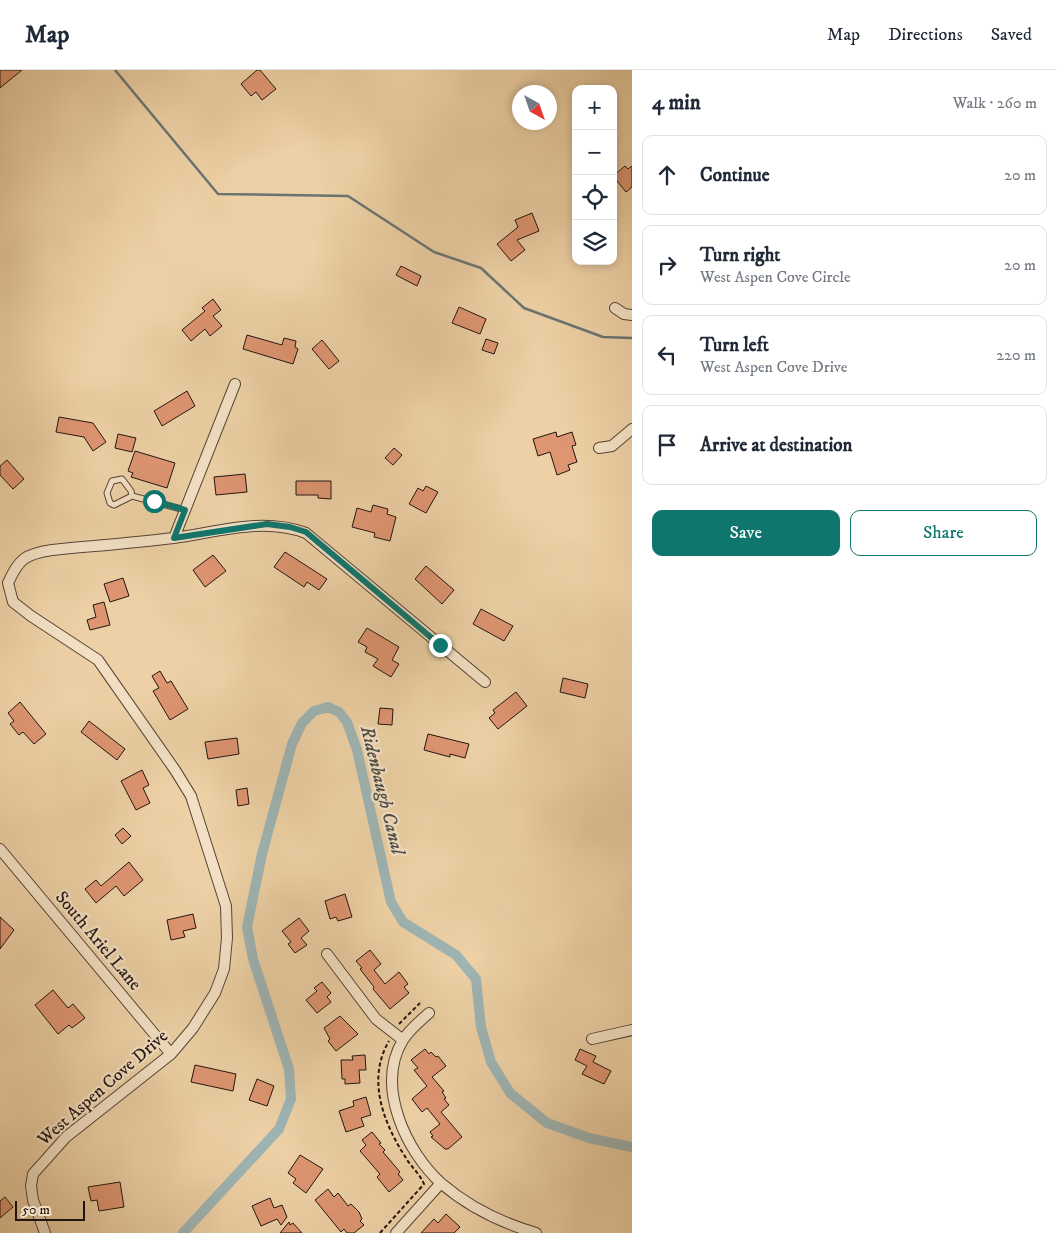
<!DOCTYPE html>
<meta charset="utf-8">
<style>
:root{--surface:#fff;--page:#f2f2f3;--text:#1f2937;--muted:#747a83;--line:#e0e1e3;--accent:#0f766e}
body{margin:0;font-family:"IM FELL DW Pica",serif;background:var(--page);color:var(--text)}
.controls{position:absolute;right:15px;top:15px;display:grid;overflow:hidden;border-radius:10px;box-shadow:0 2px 8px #0003}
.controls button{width:45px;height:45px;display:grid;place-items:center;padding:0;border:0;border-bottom:1px solid var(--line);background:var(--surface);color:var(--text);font:25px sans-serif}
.compass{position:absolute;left:512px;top:15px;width:45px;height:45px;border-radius:50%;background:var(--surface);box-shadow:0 2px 8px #0003;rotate:140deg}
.scale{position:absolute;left:15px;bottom:12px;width:70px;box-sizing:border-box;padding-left:5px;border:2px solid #221510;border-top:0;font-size:14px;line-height:18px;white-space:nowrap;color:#221510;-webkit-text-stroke:4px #f3e0c4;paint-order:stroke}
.stop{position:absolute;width:15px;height:15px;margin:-11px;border:4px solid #0f766e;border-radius:50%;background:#fff}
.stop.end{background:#0f766e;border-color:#fff;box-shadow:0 1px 5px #0008}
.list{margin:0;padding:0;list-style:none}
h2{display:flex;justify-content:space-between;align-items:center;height:65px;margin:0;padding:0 20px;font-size:21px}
h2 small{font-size:16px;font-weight:400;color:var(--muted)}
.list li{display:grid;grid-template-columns:32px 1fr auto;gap:15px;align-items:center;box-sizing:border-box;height:80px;margin:0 10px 10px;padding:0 10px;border:1px solid var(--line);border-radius:10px}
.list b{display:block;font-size:19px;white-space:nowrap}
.list p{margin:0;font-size:16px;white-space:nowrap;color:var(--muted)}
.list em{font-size:16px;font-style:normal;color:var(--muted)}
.actions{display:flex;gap:10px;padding:15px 20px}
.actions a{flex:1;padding:11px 0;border:1px solid var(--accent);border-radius:10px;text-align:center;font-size:18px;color:var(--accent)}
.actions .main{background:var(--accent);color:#fff}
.icon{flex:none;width:28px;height:28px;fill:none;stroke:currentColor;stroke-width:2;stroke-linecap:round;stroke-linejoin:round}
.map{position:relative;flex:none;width:632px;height:1163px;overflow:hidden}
header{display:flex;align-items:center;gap:30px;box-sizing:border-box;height:70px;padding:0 25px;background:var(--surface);border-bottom:1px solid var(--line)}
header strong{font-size:24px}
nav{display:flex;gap:28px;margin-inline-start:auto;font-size:18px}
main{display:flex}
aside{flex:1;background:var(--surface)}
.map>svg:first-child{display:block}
</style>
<header>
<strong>Map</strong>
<nav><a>Map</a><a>Directions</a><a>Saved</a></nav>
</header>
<main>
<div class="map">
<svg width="632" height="1163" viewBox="0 0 632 1163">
<rect width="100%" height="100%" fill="#edd0a5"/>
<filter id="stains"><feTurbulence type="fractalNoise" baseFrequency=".004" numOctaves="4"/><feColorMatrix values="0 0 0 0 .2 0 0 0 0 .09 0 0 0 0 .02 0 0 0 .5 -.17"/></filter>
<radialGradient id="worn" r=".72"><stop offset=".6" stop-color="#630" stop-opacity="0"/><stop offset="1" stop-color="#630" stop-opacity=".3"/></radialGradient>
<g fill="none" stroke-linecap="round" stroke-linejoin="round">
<path stroke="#6c7472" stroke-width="2.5" d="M115,0L218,124L348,126L434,182L481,198L524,238L603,267L632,268"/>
<path stroke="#9eb4b3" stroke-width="10" d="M183,1163L279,1059L291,1029L289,999L253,889L247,857L262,784L292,674L302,653L314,641L328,637L339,642L347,652L357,680L391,832L403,852L456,885L476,909L481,957L491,992L510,1023L547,1053L589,1068L632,1077"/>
</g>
<path fill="#de9571" stroke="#221510" d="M0,0H22L0,18Z
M257,0H260L276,19L262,30L256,22L251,26L241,14Z
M625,96L628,99L632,96V117L626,122L613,106Z
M532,143L539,161L517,170L525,180L511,191L497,174L518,157L515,150Z
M401,196L421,206L417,216L396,205Z
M213,229L221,240L213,246L222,256L210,266L205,259L191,271L182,260L205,241L202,238Z
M459,237L486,249L480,264L452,253Z
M247,265L282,275L284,268L296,271L295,277L298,279L293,294L243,279Z
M486,269L498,273L494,284L482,280Z
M322,270L339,291L329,299L312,279Z
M187,321L195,336L162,356L154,341Z
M59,347L93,353L106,372L93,381L84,367L56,362Z
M556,362L557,367L572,362L576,375L572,376L577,392L568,395L570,400L557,405L550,382L538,386L533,369Z
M118,364L136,368L132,382L115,378Z
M394,378L402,385L393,395L385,388Z
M135,381L175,393L167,418L131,407L133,403L128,401Z
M7,390L24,409L13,419L0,405V396Z
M245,404L247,422L216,425L214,407Z
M296,411H331V429L318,428V425H296Z
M426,416L438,422L426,443L409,434L418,418L423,421Z
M373,435L388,439L387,444L396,447L390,471L374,467L375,463L352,457L357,438L371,442Z
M285,482L327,509L319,520L307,512L304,517L274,497Z
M213,485L226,501L205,517L193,500Z
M426,496L454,520L442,534L415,509Z
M123,508L129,526L110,532L104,514Z
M104,532L110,555L90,560L87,550L96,547L93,535Z
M481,539L513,556L504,571L473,554Z
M367,558L399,577L392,590L399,594L391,607L373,596L378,589L365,582L367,577L358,572Z
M160,601L167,613L171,611L188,639L170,650L153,621L159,618L152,606Z
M563,608L588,614L585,628L560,622Z
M516,622L527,636L498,659L489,648L495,643L493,640Z
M20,632L46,664L34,674L23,662L19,665L10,654L14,651L8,643Z
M380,638L393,639L392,655L378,654Z
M89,651L125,679L117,690L81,662Z
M428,664L469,674L465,688L450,684V687L424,680Z
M237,668L239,684L208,689L205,672Z
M142,700L149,715L143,718L150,733L136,740L121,711Z
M247,718L249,734L238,736L236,720Z
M123,758L131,766L122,774L115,765Z
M129,792L143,810L124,826L116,816L96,833L85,819L96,810L101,816Z
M345,824L352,847L338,851L336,847L330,849L325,831Z
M193,844L196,858L183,861L185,867L171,870L167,850Z
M0,847L14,860L0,879Z
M299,848L309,861L301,868L307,875L295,883L288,874L291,872L282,861Z
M370,880L381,894L374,900L385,914L399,902L408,914L404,917L409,923L390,939L373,919L374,917L360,899L362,898L356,891Z
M322,912L331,923L327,927L331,932L317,943L306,930L317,921L314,918Z
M53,920L68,938L73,934L85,948L72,958L69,955L58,964L35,935Z
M340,946L358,964L336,981L328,971L330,969L324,958Z
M425,979L429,984L431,982L436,987L438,986L446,996L432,1007L444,1021L442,1022L446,1028L444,1029L449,1035L441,1042L462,1067L448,1079H445L431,1067L433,1066L430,1062L440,1054L427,1038L422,1042L412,1029L427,1016L414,1000L418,998L411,990Z
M580,979L596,986L593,992L611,1001L604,1014L582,1004L587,996L575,990Z
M365,985L366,1000H359L360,1013L345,1014V1009H342L341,990H353L352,986Z
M195,995L236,1004L233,1021L191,1012Z
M257,1009L274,1016L267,1036L249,1030Z
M366,1027L371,1045L361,1048L364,1056L346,1062L339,1041L354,1036L353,1031Z
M372,1062L381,1073L379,1074L385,1080L383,1082L400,1102L398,1104L403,1110L389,1122L377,1107L380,1104L360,1081L366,1075L362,1070Z
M300,1085L323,1099L306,1123L293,1113L296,1109L288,1103Z
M120,1112L124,1137L99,1141L97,1130L91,1131L88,1117Z
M328,1119L334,1127L338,1123L348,1136L351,1134L359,1142L362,1149L360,1151L364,1155L354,1163H347L344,1159L341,1162L315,1130Z
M5,1127L13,1137L0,1148V1131Z
M270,1128L274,1138L282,1135L287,1147L281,1155L277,1149L261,1156L252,1136Z
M446,1144L460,1157L454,1163H421L434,1149L438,1153Z
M289,1152L290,1155L293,1153L302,1163H280Z"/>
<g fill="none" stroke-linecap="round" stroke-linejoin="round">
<defs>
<path id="lane" d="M132,426L131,421L122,409L112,411L107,423L110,433L114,435L132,426L185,440"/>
<path id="street" d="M615,238L624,244L632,245
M599,378L612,376L632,359
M174,468L235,314
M0,779L171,984
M327,884L376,949L403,970
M429,943C420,951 409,960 403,970C375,1016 406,1082 442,1114C469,1137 502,1153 536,1163
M592,969L632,960
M45,1163L33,1130L31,1116L33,1104L66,1067L171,984L193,958L215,923L224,899L227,868L226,836L191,726L175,700L98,590L31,546L13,532L8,513C19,488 26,484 52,480C93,476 133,473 174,468C219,462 262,447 306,463L485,612
M396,1163L441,1113"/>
</defs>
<use href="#lane" stroke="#554435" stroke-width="7"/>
<use href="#street" stroke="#554435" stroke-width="12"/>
<path stroke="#221510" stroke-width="2" stroke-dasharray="4 2.5" stroke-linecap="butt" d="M399,954L420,933
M380,1163L424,1114C420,1104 411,1097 406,1088C384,1054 366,1010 389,971"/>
<use href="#lane" stroke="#f3e0c4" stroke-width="5"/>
<use href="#street" stroke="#f3e0c4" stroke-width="10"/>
</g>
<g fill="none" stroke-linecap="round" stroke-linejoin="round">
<path stroke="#0f766e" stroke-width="6" d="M154,431L185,440L174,468L267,454L290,457L306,462L440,575"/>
</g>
<g text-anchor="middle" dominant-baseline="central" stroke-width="4.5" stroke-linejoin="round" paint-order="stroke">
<g font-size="18" fill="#221510" stroke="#f3e0c4">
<text transform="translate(98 871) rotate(50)">South Ariel Lane</text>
<text transform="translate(103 1018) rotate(-41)">West Aspen Cove Drive</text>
</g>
<g font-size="19" font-style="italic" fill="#4d4d49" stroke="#f3e0c4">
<text transform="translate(382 720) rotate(76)">Ridenbaugh Canal</text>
</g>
</g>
<rect width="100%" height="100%" filter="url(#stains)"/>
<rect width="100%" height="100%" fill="url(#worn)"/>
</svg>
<div class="controls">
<button>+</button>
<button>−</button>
<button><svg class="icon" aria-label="locate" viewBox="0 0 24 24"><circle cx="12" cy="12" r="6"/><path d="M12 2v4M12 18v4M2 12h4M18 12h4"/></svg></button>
<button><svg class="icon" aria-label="layers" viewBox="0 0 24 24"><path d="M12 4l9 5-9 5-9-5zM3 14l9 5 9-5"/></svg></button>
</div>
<svg class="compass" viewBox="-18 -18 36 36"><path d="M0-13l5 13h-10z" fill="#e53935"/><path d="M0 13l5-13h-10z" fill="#747a83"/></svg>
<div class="scale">50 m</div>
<div class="stop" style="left:154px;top:431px"></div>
<div class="stop end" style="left:440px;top:575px"></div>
</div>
<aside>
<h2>4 min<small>Walk · 260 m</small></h2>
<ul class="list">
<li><svg class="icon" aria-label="ahead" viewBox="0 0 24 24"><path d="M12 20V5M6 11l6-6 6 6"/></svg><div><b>Continue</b></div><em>20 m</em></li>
<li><svg class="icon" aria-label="right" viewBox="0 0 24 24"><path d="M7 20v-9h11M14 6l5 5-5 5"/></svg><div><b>Turn right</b><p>West Aspen Cove Circle</p></div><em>20 m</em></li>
<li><svg class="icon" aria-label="left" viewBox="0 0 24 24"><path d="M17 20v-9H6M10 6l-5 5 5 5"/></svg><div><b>Turn left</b><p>West Aspen Cove Drive</p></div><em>220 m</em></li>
<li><svg class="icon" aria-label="arrive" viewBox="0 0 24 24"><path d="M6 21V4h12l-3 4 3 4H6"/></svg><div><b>Arrive at destination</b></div></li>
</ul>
<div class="actions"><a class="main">Save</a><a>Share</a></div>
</aside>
</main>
